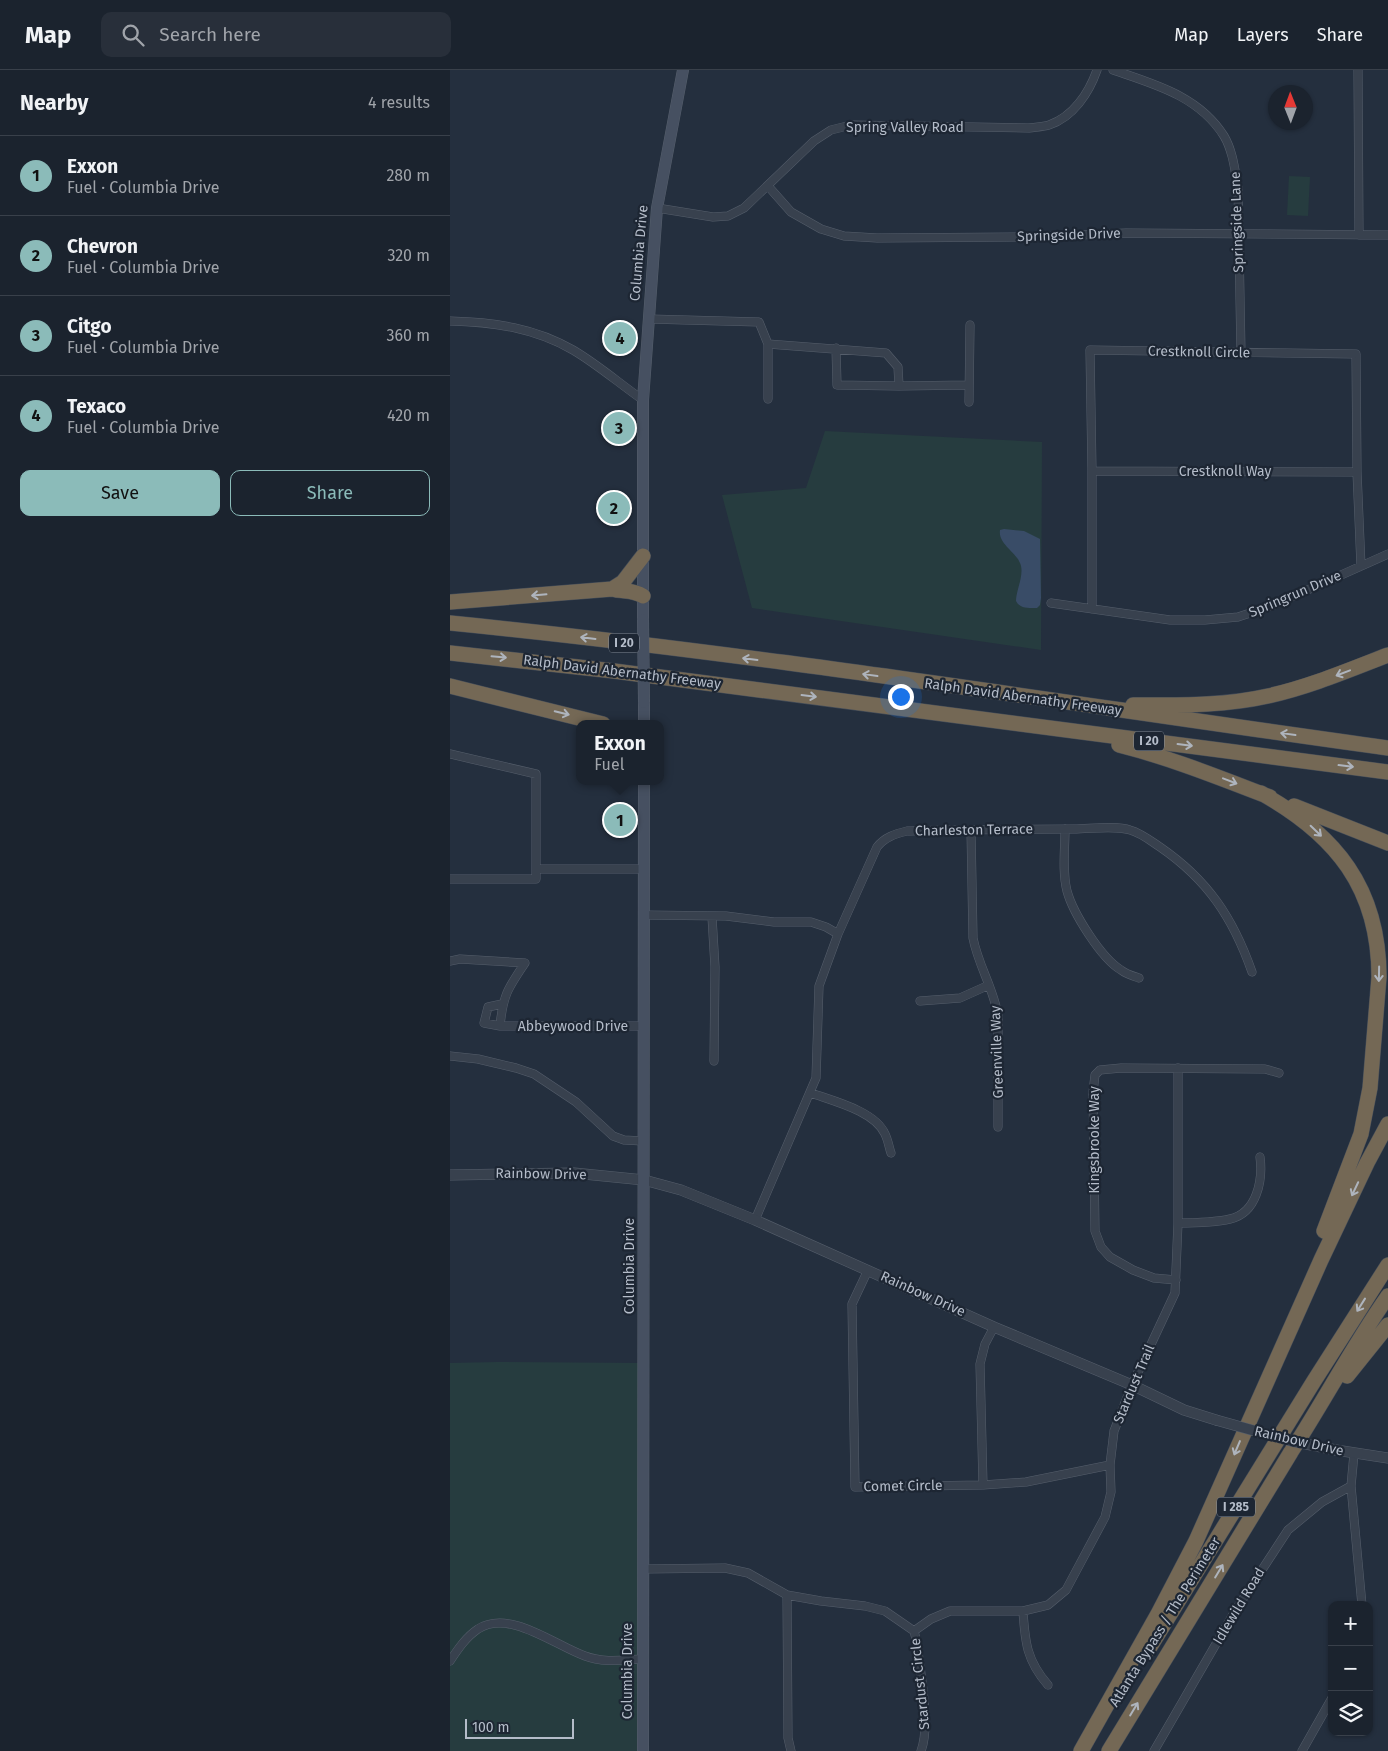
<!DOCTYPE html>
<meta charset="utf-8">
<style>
:root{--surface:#1b232e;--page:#282f3a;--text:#f1f3f6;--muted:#a0a4aa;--line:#39404a;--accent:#8bbbb9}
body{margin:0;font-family:"Fira Sans",sans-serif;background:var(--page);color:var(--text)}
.controls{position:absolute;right:15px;bottom:15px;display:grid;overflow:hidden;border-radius:10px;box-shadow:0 1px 4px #0004}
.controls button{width:45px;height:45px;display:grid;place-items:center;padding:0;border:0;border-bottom:1px solid var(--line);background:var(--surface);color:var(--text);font:25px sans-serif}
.compass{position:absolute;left:818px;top:15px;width:45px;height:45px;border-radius:50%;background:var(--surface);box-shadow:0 1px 4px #0004;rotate:359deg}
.scale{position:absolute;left:15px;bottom:12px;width:109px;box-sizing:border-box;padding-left:5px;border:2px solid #b4bcc9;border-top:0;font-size:14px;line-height:18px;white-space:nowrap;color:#b4bcc9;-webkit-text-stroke:4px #1d2633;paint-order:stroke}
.you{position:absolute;left:450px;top:626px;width:18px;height:18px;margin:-12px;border:4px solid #fff;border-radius:50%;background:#1a73e8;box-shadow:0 0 0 8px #1a73e833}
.badge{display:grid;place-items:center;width:32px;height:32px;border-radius:50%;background:var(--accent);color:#111;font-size:16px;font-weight:700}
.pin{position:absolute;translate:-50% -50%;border:2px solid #fff;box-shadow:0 1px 5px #0006}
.popup{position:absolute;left:126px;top:650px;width:88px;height:65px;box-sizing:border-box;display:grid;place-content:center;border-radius:10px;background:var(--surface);filter:drop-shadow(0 1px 4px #0005);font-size:16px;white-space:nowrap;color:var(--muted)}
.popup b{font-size:19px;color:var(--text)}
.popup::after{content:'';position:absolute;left:50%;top:100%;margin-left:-10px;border:10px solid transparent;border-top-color:var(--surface)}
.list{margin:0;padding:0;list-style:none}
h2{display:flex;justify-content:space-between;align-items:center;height:65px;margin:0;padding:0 20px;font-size:21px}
h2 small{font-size:16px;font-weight:400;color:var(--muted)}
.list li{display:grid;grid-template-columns:32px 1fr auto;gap:15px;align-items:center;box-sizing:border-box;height:80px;padding:0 20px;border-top:1px solid var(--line)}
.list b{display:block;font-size:19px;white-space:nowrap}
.list p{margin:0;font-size:16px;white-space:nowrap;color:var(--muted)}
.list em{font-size:16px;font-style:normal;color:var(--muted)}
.actions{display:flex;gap:10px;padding:15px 20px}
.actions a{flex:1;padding:11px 0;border:1px solid var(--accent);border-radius:10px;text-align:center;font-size:18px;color:var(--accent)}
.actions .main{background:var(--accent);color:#111}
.icon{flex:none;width:28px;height:28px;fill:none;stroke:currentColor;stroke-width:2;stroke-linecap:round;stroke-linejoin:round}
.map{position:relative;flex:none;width:938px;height:1681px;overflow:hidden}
header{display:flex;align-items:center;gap:30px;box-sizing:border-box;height:70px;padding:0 25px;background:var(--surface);border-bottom:1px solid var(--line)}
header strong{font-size:24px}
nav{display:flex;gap:28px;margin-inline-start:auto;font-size:18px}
.search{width:350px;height:45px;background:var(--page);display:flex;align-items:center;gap:12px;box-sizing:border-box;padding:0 18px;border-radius:10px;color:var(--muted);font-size:19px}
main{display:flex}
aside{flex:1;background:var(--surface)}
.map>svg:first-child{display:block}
</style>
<header>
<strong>Map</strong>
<div class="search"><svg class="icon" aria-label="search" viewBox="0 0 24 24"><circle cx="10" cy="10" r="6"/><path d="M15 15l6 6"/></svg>Search here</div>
<nav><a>Map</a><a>Layers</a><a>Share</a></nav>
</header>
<main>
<aside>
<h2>Nearby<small>4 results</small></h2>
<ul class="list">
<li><span class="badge">1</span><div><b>Exxon</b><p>Fuel · Columbia Drive</p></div><em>280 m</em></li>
<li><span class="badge">2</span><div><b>Chevron</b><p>Fuel · Columbia Drive</p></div><em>320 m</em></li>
<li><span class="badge">3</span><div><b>Citgo</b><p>Fuel · Columbia Drive</p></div><em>360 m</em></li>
<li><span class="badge">4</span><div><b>Texaco</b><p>Fuel · Columbia Drive</p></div><em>420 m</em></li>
</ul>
<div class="actions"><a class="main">Save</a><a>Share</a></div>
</aside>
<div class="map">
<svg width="938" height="1681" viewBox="0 0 938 1681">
<rect width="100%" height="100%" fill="#242f3e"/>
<path fill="#263c3f" d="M839,106L860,107L858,146L837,145Z
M375,361L592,372L591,580L302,538L272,425L356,418Z
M46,1292L193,1293V1681H0V1293Z"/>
<path fill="#394c67" d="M554,459L574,461L590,469L591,528L590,535L587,538C579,538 570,539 566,531C566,520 575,504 570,493C565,481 548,474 550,460Z"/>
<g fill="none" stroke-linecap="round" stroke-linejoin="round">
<defs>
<path id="minor" d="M663,0C704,14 749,26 774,66C783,81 785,101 788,118L791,283
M908,0L909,165
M318,116L341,142L371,159L394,166L427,168L583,167L676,163L938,165
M207,138L263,147L278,146L294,138L364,71L381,60L401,55L579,58C585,57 593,57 599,55C623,47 639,23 647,0
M199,249L309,252L318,274V329
M0,251C44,252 85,258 123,280C147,294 170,314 193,330
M318,274L436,283L448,297L449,316
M386,278L387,315L449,316L519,315
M519,332L520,255
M642,401L907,402
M601,533L720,550H755L788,547L824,535L938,484
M642,539V401L640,280L906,284L907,402L911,496
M0,684L86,704V809H0
M615,759C615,779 612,802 617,821C623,843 651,888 671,900C676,904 683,906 689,908
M521,760L523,868C528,895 544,919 548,946V1057
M86,799H193
M193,845L276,846L324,852H361L376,857L388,864
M262,847L265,897L264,991
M0,891L10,889L75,893C58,918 53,925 50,956H192
M470,931L510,928L539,915
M50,956L34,953L38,937L52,934
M0,986L28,989L66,998L84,1004L126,1032L163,1066L174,1070L193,1071
M361,1023C383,1031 425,1041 435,1064C438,1070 439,1077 441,1083
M305,1150L366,1008L369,916L388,864L427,777C435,767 445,764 457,761C513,760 568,759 624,759C640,759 665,755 680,760C691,763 701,771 710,777C758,810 783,848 802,902
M728,1153C745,1153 763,1153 780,1149C807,1143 813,1110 810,1087
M418,1200L402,1234L405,1417L533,1415L576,1412L660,1395
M726,1210L704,1208L683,1200L660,1187L651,1177L645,1161L643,1022L645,1005L650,1000L671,998L815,999L829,1003
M904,1384L901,1416L912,1535
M533,1415L530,1294L535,1274L544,1257
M193,1499L275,1498L298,1503L337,1525L371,1531L415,1536L435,1541L464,1561L467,1573C470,1602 481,1655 471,1681
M337,1525L338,1668L341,1681
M573,1541C575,1573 577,1591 598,1615
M464,1561L481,1549L500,1541H573L598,1535L616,1520L655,1447L661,1422L660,1395L664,1361L682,1315L725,1223L728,1153V998
M0,1591C8,1579 16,1567 28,1559C60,1539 104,1575 135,1586C153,1593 173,1590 192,1589
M704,1681L785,1541L838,1460L872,1432L901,1416
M852,1681L882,1628"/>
<path id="tertiary" d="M0,1105L124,1103L194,1110L231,1120L305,1150L544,1257L682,1315L734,1340L766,1350
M886,1380L938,1388"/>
<path id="secondary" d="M193,550V330L207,138L233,0
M194,632V654
M193,1681L194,711"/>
<path id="motorway" d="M162,519C173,522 182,519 193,526
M0,532L162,519L173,512L193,486
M0,553C314,584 626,635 938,678
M0,583L164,601L938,702
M0,616L153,654
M683,635C729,635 774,636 818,626C859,617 899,600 938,585
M669,675C721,688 770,708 820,727
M811,723C886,765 929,818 929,907L920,1018L911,1064L874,1161
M844,736L938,773
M897,1306L938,1255
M698,1580L864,1311L938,1195
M631,1681L708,1544L746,1471L871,1190L917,1093L938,1054
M659,1681L841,1382C874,1331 903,1276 938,1226"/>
</defs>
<use href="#minor" stroke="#565f6c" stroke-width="9"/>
<use href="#tertiary" stroke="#565f6c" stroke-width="11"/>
<use href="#secondary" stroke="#565f6c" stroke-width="12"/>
<use href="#motorway" stroke="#434c59" stroke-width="16"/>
<use href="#minor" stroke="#38414e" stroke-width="8"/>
<use href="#tertiary" stroke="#38414e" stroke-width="10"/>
<use href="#secondary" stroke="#465061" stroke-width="11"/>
<use href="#motorway" stroke="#746855" stroke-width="15"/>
<defs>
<path id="tertiary-bridge" d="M766,1350L841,1371L886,1380"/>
<path id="secondary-bridge" d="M193,550L194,632"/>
</defs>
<use href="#tertiary-bridge" stroke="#565f6c" stroke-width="11" stroke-linecap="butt"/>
<use href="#secondary-bridge" stroke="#565f6c" stroke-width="12" stroke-linecap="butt"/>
<use href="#tertiary-bridge" stroke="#38414e" stroke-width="10"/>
<use href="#secondary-bridge" stroke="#465061" stroke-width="11"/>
</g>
<defs><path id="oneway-shaft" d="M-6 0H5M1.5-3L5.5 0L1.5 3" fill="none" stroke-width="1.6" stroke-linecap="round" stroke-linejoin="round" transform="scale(1.25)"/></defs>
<g stroke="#aeb4bd">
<use href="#oneway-shaft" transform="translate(89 525) rotate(175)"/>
<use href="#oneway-shaft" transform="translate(138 568) rotate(-173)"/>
<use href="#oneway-shaft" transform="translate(49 587) rotate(5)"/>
<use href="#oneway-shaft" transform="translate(300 589) rotate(-173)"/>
<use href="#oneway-shaft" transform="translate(893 603) rotate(159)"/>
<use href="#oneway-shaft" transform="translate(420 605) rotate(-172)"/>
<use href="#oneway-shaft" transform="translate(359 626) rotate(7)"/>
<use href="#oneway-shaft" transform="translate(112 643) rotate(14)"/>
<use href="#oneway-shaft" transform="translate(838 664) rotate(-172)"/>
<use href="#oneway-shaft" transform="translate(735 675) rotate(7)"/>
<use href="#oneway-shaft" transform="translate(896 696) rotate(7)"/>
<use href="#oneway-shaft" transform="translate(780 711) rotate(21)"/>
<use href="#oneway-shaft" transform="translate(866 761) rotate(44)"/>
<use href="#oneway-shaft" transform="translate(929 904) rotate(91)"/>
<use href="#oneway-shaft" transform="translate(905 1119) rotate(115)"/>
<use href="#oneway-shaft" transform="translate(911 1235) rotate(122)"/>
<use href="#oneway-shaft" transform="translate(787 1378) rotate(113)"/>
<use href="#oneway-shaft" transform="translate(769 1501) rotate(-59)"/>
<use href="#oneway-shaft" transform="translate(684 1639) rotate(-59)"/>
</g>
<g text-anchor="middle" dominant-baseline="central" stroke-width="4.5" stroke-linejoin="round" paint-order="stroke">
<g fill="#1d2633" stroke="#878f9c" stroke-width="1">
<rect x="159" y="563.5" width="30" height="19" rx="4"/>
<rect x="684" y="661.5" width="30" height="19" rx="4"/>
<rect x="767" y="1427.5" width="38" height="19" rx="4"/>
</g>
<g font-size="12" font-weight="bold" fill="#b4bcc9">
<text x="174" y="573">I 20</text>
<text x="699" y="671">I 20</text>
<text x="786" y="1437">I 285</text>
</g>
<g font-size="14" fill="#b4bcc9" stroke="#1d2633">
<text x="455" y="57">Spring Valley Road</text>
<text transform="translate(787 152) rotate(-92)">Springside Lane</text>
<text transform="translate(619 165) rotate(-2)">Springside Drive</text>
<text transform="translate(189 183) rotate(-85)">Columbia Drive</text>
<text transform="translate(749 282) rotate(1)">Crestknoll Circle</text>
<text x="775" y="401">Crestknoll Way</text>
<text transform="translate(845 524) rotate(-23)">Springrun Drive</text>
<text transform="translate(172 602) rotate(7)">Ralph David Abernathy Freeway</text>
<text transform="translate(573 627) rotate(8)">Ralph David Abernathy Freeway</text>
<text transform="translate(524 760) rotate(-1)">Charleston Terrace</text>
<text x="123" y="956">Abbeywood Drive</text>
<text transform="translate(547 982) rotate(-92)">Greenville Way</text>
<text transform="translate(644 1070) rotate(-90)">Kingsbrooke Way</text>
<text transform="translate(91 1104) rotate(1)">Rainbow Drive</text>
<text transform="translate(179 1196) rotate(-90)">Columbia Drive</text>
<text transform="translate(473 1224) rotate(24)">Rainbow Drive</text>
<text transform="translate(684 1314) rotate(-67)">Stardust Trail</text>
<text transform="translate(849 1371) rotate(13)">Rainbow Drive</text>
<text transform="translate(453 1416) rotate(-1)">Comet Circle</text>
<text transform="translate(789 1536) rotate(-59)">Idlewild Road</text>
<text transform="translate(715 1552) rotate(-58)">Atlanta Bypass / The Perimeter</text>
<text transform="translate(177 1601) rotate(-90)">Columbia Drive</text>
<text transform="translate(470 1614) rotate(-96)">Stardust Circle</text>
</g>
</g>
</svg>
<div class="controls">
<button>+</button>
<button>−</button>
<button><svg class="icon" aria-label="layers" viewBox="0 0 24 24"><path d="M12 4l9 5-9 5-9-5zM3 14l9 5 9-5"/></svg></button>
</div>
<svg class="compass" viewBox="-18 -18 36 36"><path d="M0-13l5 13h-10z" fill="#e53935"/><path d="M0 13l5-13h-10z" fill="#a0a4aa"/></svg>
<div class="scale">100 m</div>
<div class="you"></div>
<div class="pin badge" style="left:170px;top:750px">1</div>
<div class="popup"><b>Exxon</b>Fuel</div>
<div class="pin badge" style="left:164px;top:438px">2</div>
<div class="pin badge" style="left:169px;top:358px">3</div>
<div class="pin badge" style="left:170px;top:268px">4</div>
</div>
</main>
